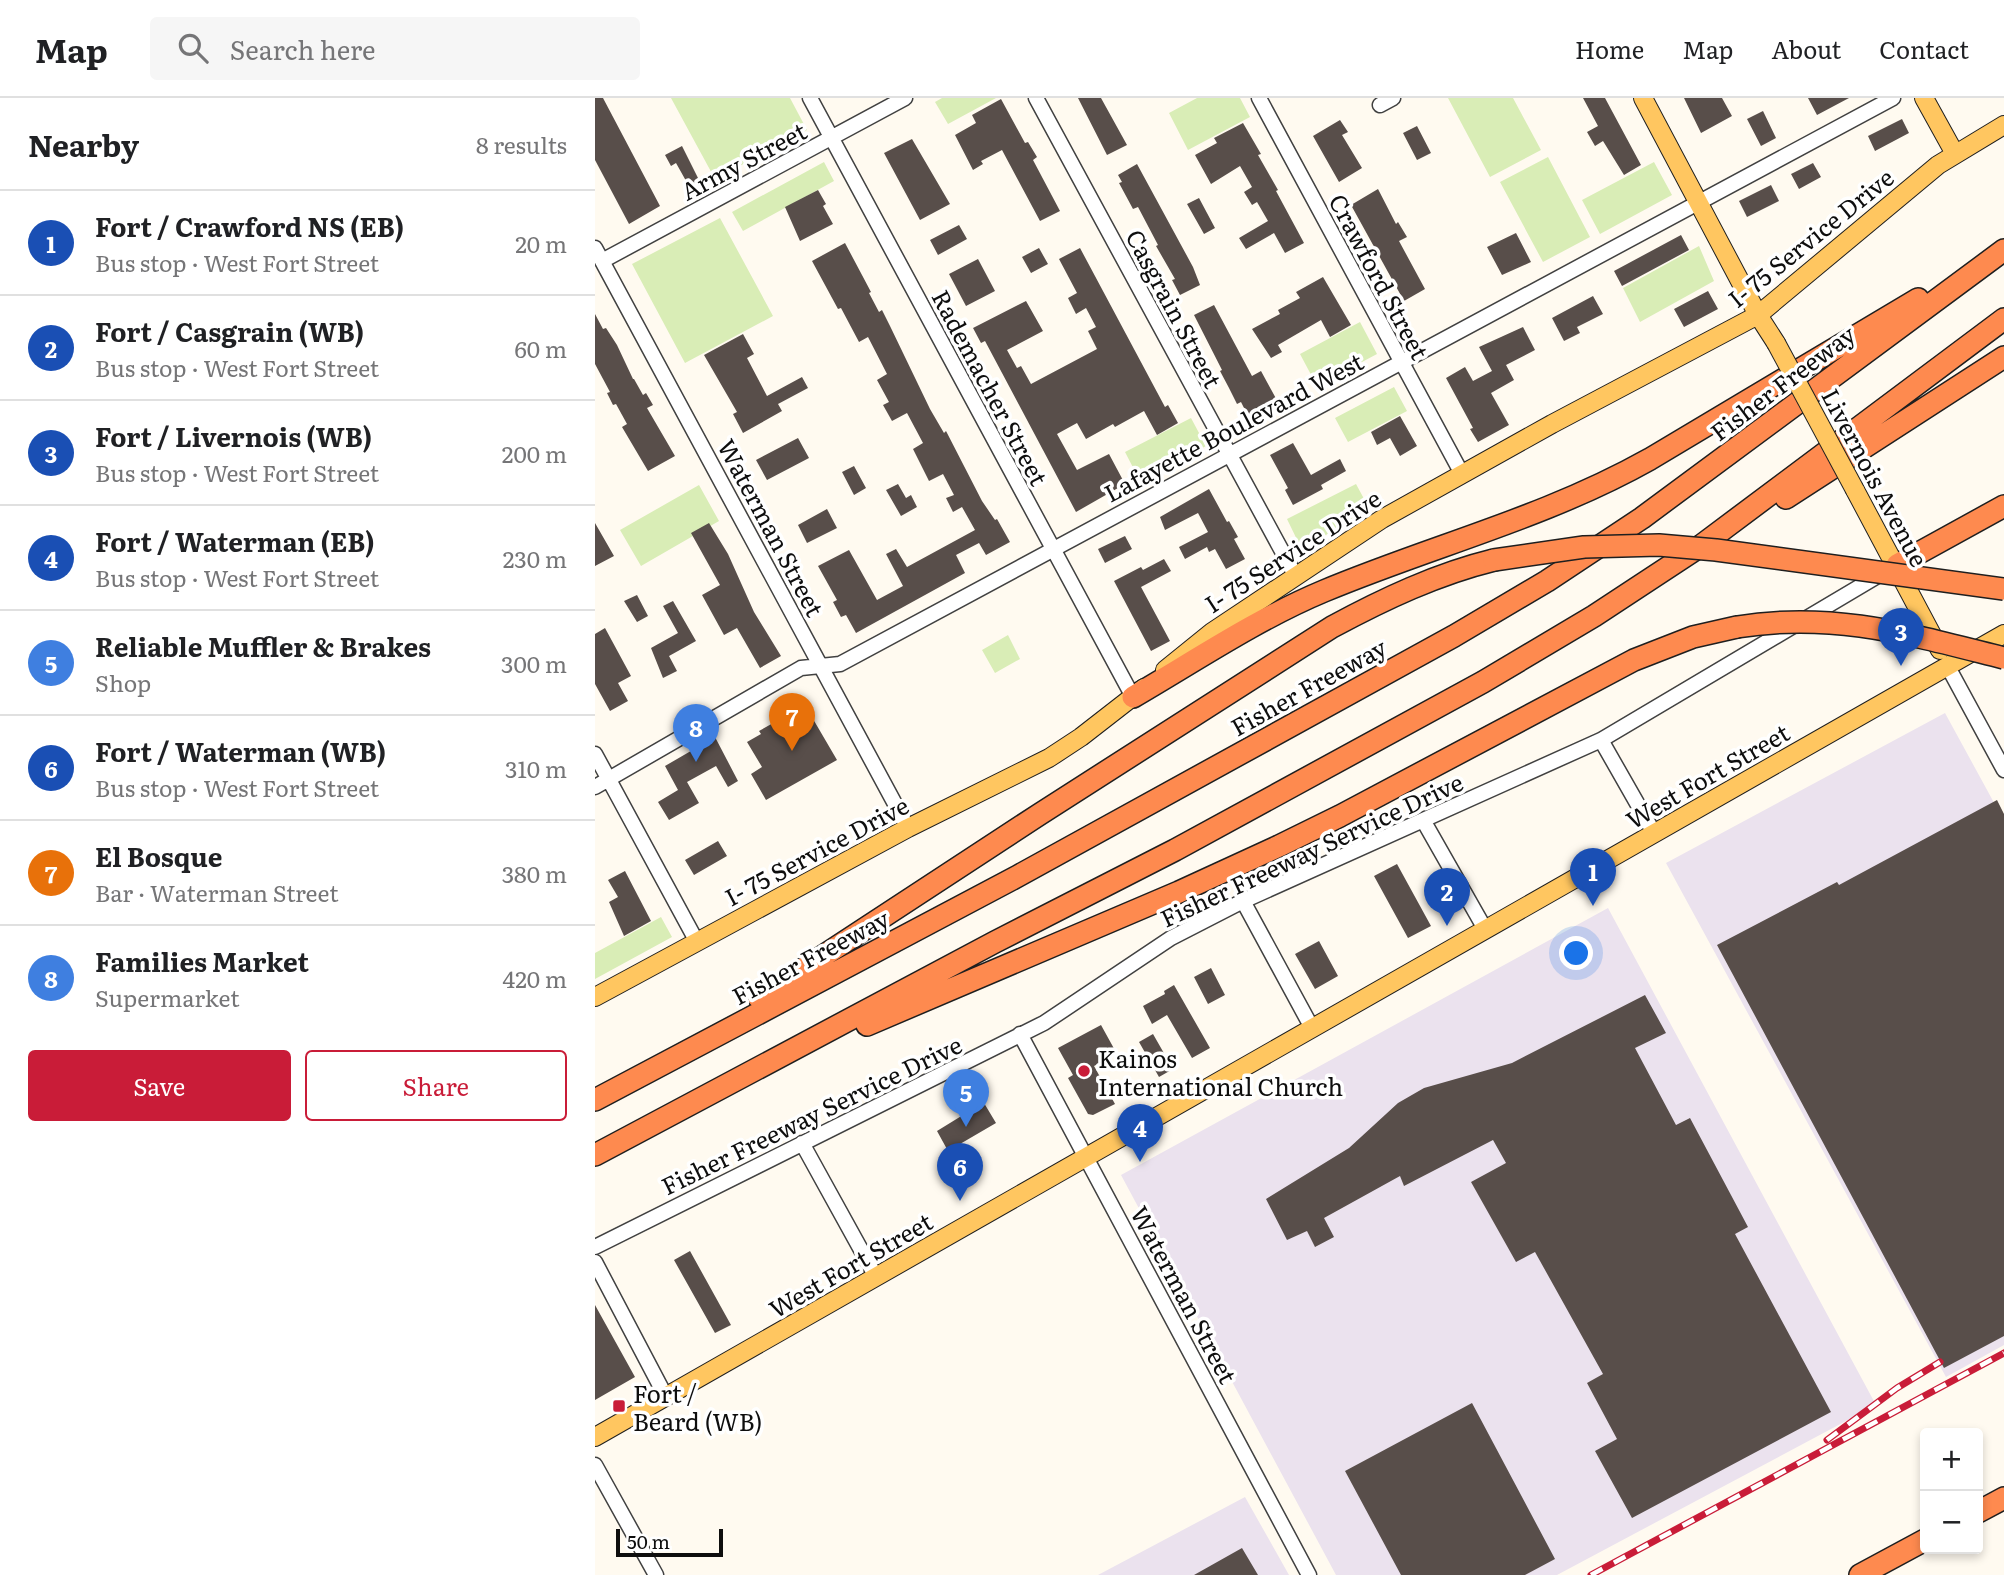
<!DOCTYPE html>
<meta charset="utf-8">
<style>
:root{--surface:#fff;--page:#f6f6f6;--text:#202124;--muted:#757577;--line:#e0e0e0;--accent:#c91c38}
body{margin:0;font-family:Literata,serif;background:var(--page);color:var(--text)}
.controls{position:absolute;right:21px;bottom:21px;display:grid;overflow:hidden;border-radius:7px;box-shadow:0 4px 10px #0003}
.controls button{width:63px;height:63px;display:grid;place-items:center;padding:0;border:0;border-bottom:2px solid var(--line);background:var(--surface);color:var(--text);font:35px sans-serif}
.scale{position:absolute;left:21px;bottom:18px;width:107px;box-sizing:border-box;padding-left:7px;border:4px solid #0e0e0e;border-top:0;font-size:19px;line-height:24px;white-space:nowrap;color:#0e0e0e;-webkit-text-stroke:5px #fff;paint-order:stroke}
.you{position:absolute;left:982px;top:856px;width:24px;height:24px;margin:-18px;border:5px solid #fff;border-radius:50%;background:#1a73e8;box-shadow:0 0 0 10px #1a73e833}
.badge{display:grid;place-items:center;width:46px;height:46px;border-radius:50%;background:var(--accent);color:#fff;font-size:23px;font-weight:700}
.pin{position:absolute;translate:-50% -58px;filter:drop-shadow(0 2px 4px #0008)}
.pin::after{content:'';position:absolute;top:37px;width:24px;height:21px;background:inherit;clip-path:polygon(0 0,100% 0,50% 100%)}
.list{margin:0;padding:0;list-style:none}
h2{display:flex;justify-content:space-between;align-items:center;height:91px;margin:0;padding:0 28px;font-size:30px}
h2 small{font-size:23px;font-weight:400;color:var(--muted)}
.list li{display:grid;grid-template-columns:46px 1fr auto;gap:21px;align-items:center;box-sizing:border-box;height:105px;padding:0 28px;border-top:2px solid var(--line)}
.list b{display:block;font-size:26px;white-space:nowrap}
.list p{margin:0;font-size:23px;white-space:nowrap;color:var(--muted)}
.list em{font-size:23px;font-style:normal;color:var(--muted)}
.actions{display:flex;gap:14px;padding:21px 28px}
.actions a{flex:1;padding:16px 0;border:2px solid var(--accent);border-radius:7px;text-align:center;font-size:24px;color:var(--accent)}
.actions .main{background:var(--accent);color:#fff}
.icon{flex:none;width:38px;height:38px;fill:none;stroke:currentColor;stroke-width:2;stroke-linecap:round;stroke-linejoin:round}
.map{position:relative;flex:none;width:1409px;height:1477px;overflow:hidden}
header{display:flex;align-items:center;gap:42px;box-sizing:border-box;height:98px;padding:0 35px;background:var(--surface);border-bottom:2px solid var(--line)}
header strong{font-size:33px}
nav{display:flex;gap:38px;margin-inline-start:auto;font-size:24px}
.search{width:490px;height:63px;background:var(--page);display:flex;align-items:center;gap:18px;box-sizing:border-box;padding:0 24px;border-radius:7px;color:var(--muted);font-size:26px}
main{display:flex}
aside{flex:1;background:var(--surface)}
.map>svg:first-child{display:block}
</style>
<header>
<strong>Map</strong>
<div class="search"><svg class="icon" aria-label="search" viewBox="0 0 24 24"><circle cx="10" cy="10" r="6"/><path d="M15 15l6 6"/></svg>Search here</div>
<nav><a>Home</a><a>Map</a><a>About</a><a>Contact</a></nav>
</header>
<main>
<aside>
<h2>Nearby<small>8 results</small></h2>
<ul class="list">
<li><span class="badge" style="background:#1a4fb4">1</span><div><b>Fort / Crawford NS (EB)</b><p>Bus stop · West Fort Street</p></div><em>20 m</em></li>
<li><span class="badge" style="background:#1a4fb4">2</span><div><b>Fort / Casgrain (WB)</b><p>Bus stop · West Fort Street</p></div><em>60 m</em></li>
<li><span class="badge" style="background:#1a4fb4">3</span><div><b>Fort / Livernois (WB)</b><p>Bus stop · West Fort Street</p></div><em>200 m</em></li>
<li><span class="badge" style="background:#1a4fb4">4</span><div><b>Fort / Waterman (EB)</b><p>Bus stop · West Fort Street</p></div><em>230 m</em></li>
<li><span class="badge" style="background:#3f7fe0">5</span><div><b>Reliable Muffler &amp; Brakes</b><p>Shop</p></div><em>300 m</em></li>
<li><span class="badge" style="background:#1a4fb4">6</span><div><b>Fort / Waterman (WB)</b><p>Bus stop · West Fort Street</p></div><em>310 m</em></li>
<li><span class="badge" style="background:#e8710a">7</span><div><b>El Bosque</b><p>Bar · Waterman Street</p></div><em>380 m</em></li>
<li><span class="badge" style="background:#3f7fe0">8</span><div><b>Families Market</b><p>Supermarket</p></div><em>420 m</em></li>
</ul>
<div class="actions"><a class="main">Save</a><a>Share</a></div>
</aside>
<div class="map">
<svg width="1409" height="1477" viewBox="0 0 1409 1477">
<rect width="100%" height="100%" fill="#fffaf0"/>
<path fill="#ebe2ee" d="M1350,615L1409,723V1247L1351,1279L1071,765Z
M1013,810L1281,1307L962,1477H741L526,1077Z
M650,1399L694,1477H503Z"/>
<path fill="#d9edb6" d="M76,0H195L212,32L120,81Z
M347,0H401L353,26L340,4Z
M602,0H645L655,19L593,52L574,15Z
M853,0H918L946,52L895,79Z
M953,59L995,139L948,164L905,84Z
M229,64L239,83L148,133L137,114Z
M1059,64L1077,97L1005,136L987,102Z
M125,120L178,218L90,265L37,166Z
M1104,148L1119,183L1045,224L1028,190Z
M765,224L782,256L722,288L705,256Z
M799,289L812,313L753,344L740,320Z
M596,320L611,348L545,383L530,354Z
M761,386L774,410L707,452L692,421Z
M104,387L124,423L46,468L25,432Z
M413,537L425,561L400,575L387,552Z
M66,819L77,839L0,881V855Z"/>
<path fill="#584e4a" d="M0,0H8L65,108L34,126L0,62Z
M483,0H506L532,47L512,57Z
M988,0H1010L1046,67L1029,77L1008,43L1000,48L992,34L1003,28Z
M1089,0H1127L1137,18L1106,35Z
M1213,0H1254L1222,17Z
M406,1L430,45L433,44L442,59L438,62L465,113L445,123L407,52L386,63L388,66L378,72L360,37L381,25L377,17Z
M1168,13L1181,40L1166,48L1152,21Z
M1307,21L1314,35L1280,53L1273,38Z
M745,22L753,34L747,37L767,70L744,84L718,38Z
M648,25L666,56L663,57L683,92L681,93L709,145L690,155L679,135L651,151L644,140L673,123L662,104L657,107L649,94L657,89L645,68L616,86L600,57L622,45L619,40Z
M822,28L836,55L822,62L808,35Z
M317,41L355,106L325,122L289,55Z
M87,48L105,84L95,90L81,65L76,68L70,57Z
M1218,65L1226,79L1204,91L1196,76Z
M542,66L598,169L605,187L585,197L577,182L580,181L561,148L563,147L543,109L538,111L524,85L527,84L523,77Z
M1176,87L1184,103L1152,119L1144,103Z
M783,91L801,126L803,124L812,139L804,143L830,191L809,203L756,107Z
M223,92L231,106L228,108L238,126L205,143L190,109Z
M604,100L620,130L609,136L592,106Z
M364,127L372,141L343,157L335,142Z
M921,135L936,164L907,177L892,149Z
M1086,137L1094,152L1027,188L1019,173Z
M250,145L276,194L274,195L284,214L287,212L295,228L335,311L349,335L351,333L387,403L400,422L402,421L415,444L391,457L384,445L361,457L370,475L261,535L251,517L246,519L238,504L242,502L223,468L254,452L282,502L308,488L291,456L301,451L312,469L380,432L367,409L358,414L351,400L359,397L348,376L334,383L318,351L328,345L312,315L297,323L288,307L294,304L282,282L292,276L273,239L264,244L246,210L243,211L217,163Z
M444,150L453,166L436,175L427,159Z
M485,150L570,309L573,307L583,325L562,337L549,313L520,329L518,326L491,341L482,325L462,336L482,372L514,356L530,386L481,414L390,243L386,245L378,230L431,203L448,233L412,252L422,270L426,268L436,286L502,251L493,233L501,229L491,210L481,216L473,200L482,195L464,161Z
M383,161L400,193L371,208L354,176Z
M728,179L756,227L735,239L726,222L683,247L687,254L676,260L657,231L685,216L683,212L705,200L701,194Z
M1113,193L1123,211L1089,229L1079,211Z
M998,198L1008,216L982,229L985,235L969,243L957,220Z
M619,207L657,278L666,273L684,306L655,322L646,304L642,306L634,290L625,273L627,272L599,217Z
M0,216L8,231L11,230L22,247L38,281H39L48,297L51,295L58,307L52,310L80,358L53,373L27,329L32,326L21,306L18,307L12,295L15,294L0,266Z
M928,229L940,252L911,267L919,282L896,295L914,327L883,344L875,331L878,330L851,280L870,269L878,283L897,273L884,249Z
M148,236L159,256L152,260L172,298L207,279L213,290L183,306L187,313L148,335L138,316L142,314L109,257Z
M805,318L822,348L805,358L795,340L782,347L776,334Z
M203,340L214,360L172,382L161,362Z
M698,345L716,377L745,361L751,373L726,387L728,391L698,407L690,392L693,390L675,357Z
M259,368L271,390L259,397L247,374Z
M303,386L311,400L316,397L322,409L306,418L291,392Z
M614,391L632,424L634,423L643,439L639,441L650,461L631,471L620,451L614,454L612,449L590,461L584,449L613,434L603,415L570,432L565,419Z
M232,411L242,430L212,445L203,427Z
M0,425L19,458L0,468Z
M114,425L133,456L159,514L186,558L165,570L142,530L129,537L107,497L125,487L96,435Z
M530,438L537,451L510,465L503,451Z
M569,461L576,473L546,489L575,543L556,553L519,483L546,469L548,472Z
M42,497L53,518L42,524L29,503Z
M78,503L101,543L74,558L82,573L68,580L56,550L83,535L68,508Z
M10,530L36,578L23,585L33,603L15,613L0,586V536Z
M211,609L242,662L171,702L156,676L167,669L152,644L166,636L164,633L196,615L197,617Z
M120,639L143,683L133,689L121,668L92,684L104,705L74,722L63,704L83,692L70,668Z
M1402,702L1409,716V1238L1349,1270L1122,847L1242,784L1244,787Z
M123,743L132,758L99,777L90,762Z
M802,766L836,828L813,840L779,778Z
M30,773L56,823L29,838L14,804L23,799L13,782Z
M724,843L743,878L720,891L700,856Z
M616,870L630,897L613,906L599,879Z
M579,887L615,950L597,960L572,917L557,926L548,908L570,896L569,893Z
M1050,897L1071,935L1040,950L1081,1027L1095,1020L1153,1129L1140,1136L1236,1314L1037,1420L1000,1353L1022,1341L992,1285L1008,1276L940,1154L921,1164L876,1084L911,1065L898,1042L809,1088L805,1078L729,1120L739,1139L720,1149L712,1133L692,1142L671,1101L754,1050L803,1005L829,990L917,965Z
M506,927L522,956L499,968L520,1006L498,1017L493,1016L473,980L478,977L463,950Z
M558,936L578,971L564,979L544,944Z
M386,1000L401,1025L353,1053L342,1033L368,1017L365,1012Z
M95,1153L136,1227L120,1235L79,1162Z
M0,1207L40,1279L0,1302Z
M877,1305L960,1461L930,1477H806L750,1373Z
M647,1450L663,1477H599Z"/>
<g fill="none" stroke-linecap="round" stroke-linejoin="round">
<defs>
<path id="minor" d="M215,0L538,599
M441,0L700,477
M664,0L867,376
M785,7L798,0
M0,150L313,730
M7,163L310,0
M1352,567L1409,672
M1006,642L1059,735
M0,656L102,844
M0,689L206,570L245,566L1298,0
M828,722L890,831
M648,803L717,930
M425,936L714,1477
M207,1045L281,1179
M0,1149L449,925L576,840L648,803L1006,642L1291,473
M0,1164L71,1299
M0,1367L61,1477"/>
<path id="major" d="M1048,0L1163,217L1181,245
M1329,0L1360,56
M1260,392L1345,552
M570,572L617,534L787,421L957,326L1163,217L1343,67L1409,27
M0,899L313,730L454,660L486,639L549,590
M0,1339L1409,536"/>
<path id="highway" d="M1191,400L1409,259
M1302,467L1409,408
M538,599C600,563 662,521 729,493C839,447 950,420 1055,361L1323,201
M164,900L445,716L737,529C789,501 842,476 899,462
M272,927L584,794L684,748L745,718L1039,562L1098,539L1142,529
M0,1002L423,778L859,538L952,483L1047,420L1409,152
M0,1057L400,844L580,752L888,584L999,518L1107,447L1409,221
M1383,1414L1409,1400
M1265,1477L1330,1442"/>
</defs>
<use href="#minor" stroke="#414141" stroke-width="17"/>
<use href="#major" stroke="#1f1f1f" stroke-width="20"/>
<use href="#highway" stroke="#1f1f1f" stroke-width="24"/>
<use href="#minor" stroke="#fff" stroke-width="14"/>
<use href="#major" stroke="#ffc660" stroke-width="18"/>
<use href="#highway" stroke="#fe8a4f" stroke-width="21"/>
<defs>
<path id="rail" d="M1232,1342L1302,1290L1345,1264
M996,1477L1409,1255"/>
</defs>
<use href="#rail" stroke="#c91c38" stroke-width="7"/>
<use href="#rail" stroke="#fff" stroke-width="4.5" stroke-dasharray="13" stroke-linecap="butt"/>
<defs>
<path id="major-bridge" d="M1181,245L1260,392"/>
<path id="highway-bridge" d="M899,462L989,449L1064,447L1121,452L1409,491
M1142,529C1238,513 1317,537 1409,560"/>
</defs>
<use href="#major-bridge" stroke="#1f1f1f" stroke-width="20" stroke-linecap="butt"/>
<use href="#highway-bridge" stroke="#1f1f1f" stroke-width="24" stroke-linecap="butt"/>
<use href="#major-bridge" stroke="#ffc660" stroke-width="18"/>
<use href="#highway-bridge" stroke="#fe8a4f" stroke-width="21"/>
</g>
<g fill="#c91c38" stroke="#fff" stroke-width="2.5">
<circle cx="489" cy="973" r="7"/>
<rect x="17" y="1301" width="14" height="14" rx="3.5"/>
</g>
<g text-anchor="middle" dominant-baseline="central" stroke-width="7" stroke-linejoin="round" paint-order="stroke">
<g font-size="24" fill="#0e0e0e" stroke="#fff">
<text transform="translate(148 62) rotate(-28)">Army Street</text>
<text transform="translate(1215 139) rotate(-39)">I- 75 Service Drive</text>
<text transform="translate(785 178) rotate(62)">Crawford Street</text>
<text transform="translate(580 210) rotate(62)">Casgrain Street</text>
<text transform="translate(1187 284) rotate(-37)">Fisher Freeway</text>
<text transform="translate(396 289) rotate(62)">Rademacher Street</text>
<text transform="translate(638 328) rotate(-28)">Lafayette Boulevard West</text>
<text transform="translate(1281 379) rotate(62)">Livernois Avenue</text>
<text transform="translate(177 429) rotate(62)">Waterman Street</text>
<text transform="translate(697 452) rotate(-33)">I- 75 Service Drive</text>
<text transform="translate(713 588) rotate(-29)">Fisher Freeway</text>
<text transform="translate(1112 677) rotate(-30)">West Fort Street</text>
<text transform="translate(716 751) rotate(-25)">Fisher Freeway Service Drive</text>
<text transform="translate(221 752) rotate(-28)">I- 75 Service Drive</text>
<text transform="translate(215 858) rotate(-28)">Fisher Freeway</text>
<text transform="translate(216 1016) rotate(-26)">Fisher Freeway Service Drive</text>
<text transform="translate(255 1166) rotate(-30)">West Fort Street</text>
<text transform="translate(590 1196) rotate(62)">Waterman Street</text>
</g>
<g font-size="24" fill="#0e0e0e" stroke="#fff" text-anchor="start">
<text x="503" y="959">Kainos<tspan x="503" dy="28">International Church</tspan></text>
<text x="38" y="1294">Fort /<tspan x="38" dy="28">Beard (WB)</tspan></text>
</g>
</g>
</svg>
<div class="controls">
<button>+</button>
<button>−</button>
</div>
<div class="scale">50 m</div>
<div class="you"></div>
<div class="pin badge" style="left:998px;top:808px;background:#1a4fb4">1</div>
<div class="pin badge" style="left:852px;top:828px;background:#1a4fb4">2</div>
<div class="pin badge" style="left:1306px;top:568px;background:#1a4fb4">3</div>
<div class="pin badge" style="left:545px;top:1064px;background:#1a4fb4">4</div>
<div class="pin badge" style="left:371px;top:1029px;background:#3f7fe0">5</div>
<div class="pin badge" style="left:365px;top:1103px;background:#1a4fb4">6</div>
<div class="pin badge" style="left:197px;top:653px;background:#e8710a">7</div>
<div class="pin badge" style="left:101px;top:664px;background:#3f7fe0">8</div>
</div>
</main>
